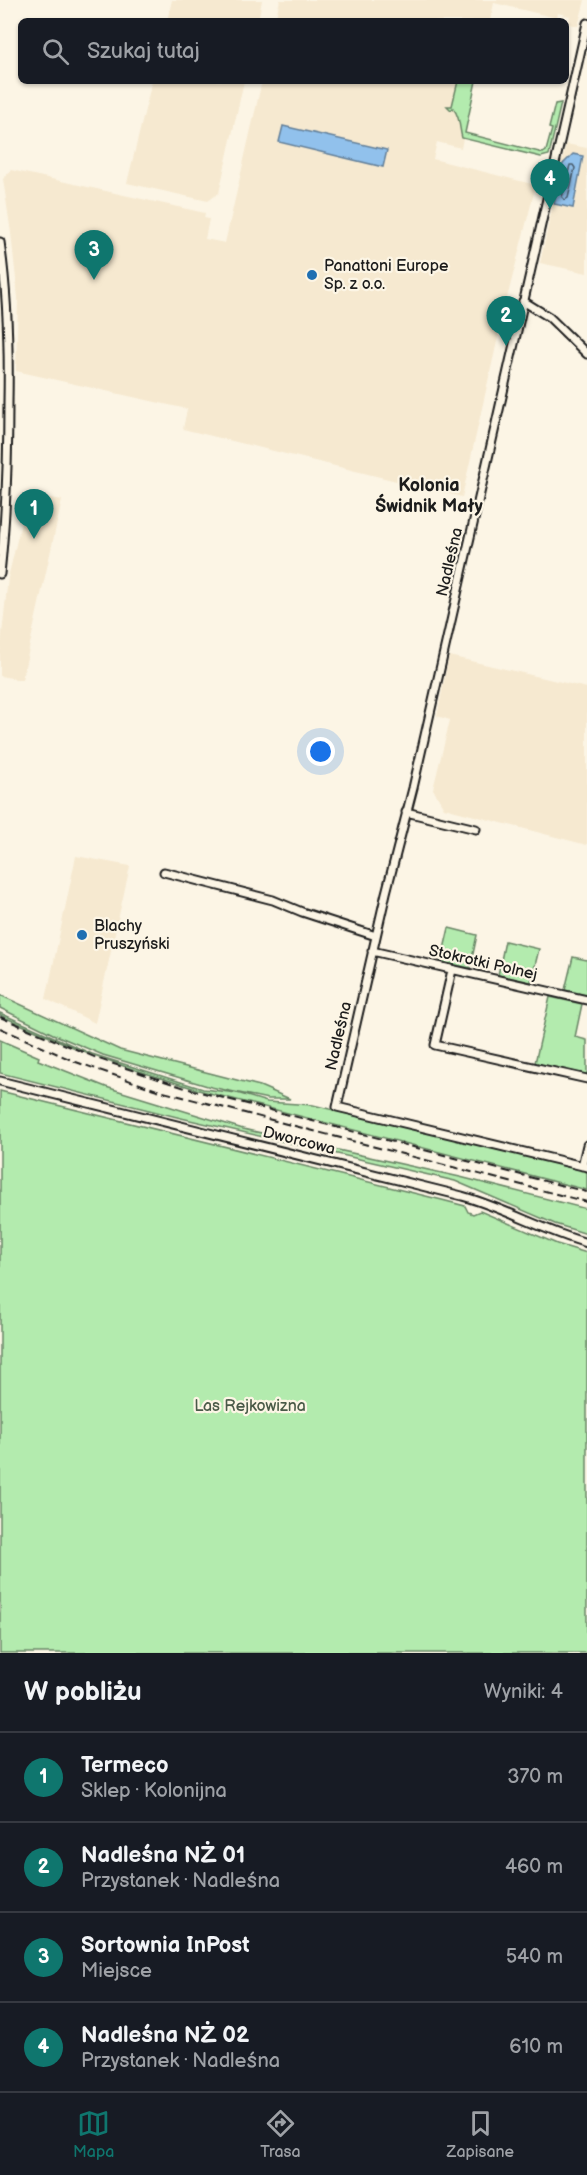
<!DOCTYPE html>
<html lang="pl">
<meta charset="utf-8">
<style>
:root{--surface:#171b24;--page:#242831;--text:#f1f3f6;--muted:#9ea1a6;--line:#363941;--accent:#0f766e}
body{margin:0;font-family:"Balsamiq Sans",sans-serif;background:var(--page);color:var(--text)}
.you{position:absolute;left:321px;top:752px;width:21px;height:21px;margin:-15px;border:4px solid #fff;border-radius:50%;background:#1a73e8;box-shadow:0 0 0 9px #1a73e833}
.badge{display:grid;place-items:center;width:39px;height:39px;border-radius:50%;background:var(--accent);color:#fff;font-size:20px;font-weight:700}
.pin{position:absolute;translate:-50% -50px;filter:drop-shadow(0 2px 3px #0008)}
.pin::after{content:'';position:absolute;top:32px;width:21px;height:18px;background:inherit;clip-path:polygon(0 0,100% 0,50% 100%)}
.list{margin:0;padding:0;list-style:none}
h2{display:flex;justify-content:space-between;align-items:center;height:78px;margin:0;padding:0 24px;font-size:26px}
h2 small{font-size:20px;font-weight:400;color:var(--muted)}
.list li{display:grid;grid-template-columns:39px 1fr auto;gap:18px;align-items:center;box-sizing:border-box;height:90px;padding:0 24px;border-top:2px solid var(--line)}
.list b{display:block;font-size:22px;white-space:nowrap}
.list p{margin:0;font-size:20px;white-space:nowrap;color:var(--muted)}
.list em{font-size:20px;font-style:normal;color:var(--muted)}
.icon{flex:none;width:33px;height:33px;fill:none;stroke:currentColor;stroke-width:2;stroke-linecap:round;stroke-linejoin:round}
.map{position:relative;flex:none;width:587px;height:1653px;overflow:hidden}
.search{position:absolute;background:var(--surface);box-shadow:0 2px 4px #0004;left:18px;right:18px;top:18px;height:66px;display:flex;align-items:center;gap:15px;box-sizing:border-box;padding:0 21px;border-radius:9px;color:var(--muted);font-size:22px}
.sheet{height:438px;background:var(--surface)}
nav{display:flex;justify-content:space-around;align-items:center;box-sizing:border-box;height:84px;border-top:2px solid var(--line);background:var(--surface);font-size:16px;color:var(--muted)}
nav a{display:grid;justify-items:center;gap:3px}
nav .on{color:var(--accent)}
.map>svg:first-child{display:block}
</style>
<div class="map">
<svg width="587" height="1653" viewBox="0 0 587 1653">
<rect width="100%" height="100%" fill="#fcf5e5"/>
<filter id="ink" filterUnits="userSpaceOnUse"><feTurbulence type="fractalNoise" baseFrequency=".0167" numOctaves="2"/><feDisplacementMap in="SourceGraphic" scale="12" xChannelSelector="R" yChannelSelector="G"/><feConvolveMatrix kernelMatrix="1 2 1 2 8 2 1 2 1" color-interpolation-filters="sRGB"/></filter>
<g filter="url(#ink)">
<path fill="#f6e9d0" d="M172,0H262L258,21H167Z
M280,0H585L578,26L569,24L570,16L558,13L557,18L494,3L490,21H275Z
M152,81H244L219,193L208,201L127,183Z
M262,81H476L461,148L437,142L433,159L536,185L505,306L462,497L183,429L187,409L16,371L18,298L11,233L3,179L11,170L205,213L204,218L209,219L205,239L225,243Z
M566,144L587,148V273L540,263Z
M28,494L62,500L22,680L0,676V652L8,578Z
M449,656L587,688V845L444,808L433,789L450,720L437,716Z
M76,856L130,866L95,1023L46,999Z"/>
<path fill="#b3ebae" stroke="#688465" stroke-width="1.5" d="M458,81H476L465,133L543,153L546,151L552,129L549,128L555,104L561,103L549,155L541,157L462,138C459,126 460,117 453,108L451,110L447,106H452Z
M449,928L477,935L470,968L441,962Z
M505,941L539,949L531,982L498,975Z
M573,957L587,960V995L565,990Z
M0,995L120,1050L260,1086L290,1099H268L211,1087L103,1055L53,1034L0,1008Z
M550,997L582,1004L575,1037L587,1040V1075L535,1063Z
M0,1013L92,1054L203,1089L237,1093L267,1102L313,1105L587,1171V1190L202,1091L126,1067L73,1047L6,1018L0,1015Z
M0,1040L39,1057L38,1060L106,1087L243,1129L460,1177L587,1209V1234L555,1224L455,1181L181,1118L0,1073Z
M0,1091L442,1200L465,1206L468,1212L473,1214L480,1211L557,1244L587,1253V1653H0Z"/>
<path fill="#91c1ec" stroke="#627f99" stroke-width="1.5" d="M283,126L387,150L383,167L279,142Z
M573,154L583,156L573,208L554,204L563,164Z"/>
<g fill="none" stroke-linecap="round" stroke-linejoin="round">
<path stroke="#4b5e6f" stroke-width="1.5" d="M570,165H573L575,168L568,198L565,200L562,197Z"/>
<defs>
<path id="minor" d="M587,23L413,788L386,893L337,1107L587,1167
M0,242C8,296 9,349 8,403C8,460 6,517 0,574
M523,301L549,317L587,354
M406,812L476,829
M164,872L273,900L302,912L376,936
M372,951L587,1000
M452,970L435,1045L587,1079
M0,1081L462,1196C505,1208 544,1231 587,1243
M582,1166L587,1145"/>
</defs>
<use href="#minor" stroke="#1c1c1c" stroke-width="11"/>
<use href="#minor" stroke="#fcf5e5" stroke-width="7"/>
<path stroke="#1c1c1c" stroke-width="2" stroke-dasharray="9 4.5" stroke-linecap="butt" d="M0,1017L99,1059L185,1088L587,1192
M0,1028L76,1062L160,1091L587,1202"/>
</g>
</g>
<g fill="#1f6fb2" stroke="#fcf5e5" stroke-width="2">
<circle cx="312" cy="275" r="6"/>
<circle cx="82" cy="935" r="6"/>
</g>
<g text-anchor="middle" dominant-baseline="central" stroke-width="4.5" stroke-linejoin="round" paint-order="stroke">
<g font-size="16" fill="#1c1c1c" stroke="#fcf5e5" text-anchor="start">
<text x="324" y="266">Panattoni Europe<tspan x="324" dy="18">Sp. z o.o.</tspan></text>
<text x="94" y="926">Blachy<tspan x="94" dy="18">Pruszyński</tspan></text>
</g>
<g font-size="16" fill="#1c1c1c" stroke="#fcf5e5">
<text transform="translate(450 562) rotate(-77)">Nadleśna</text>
<text transform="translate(483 963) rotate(13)">Stokrotki Polnej</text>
<text transform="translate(339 1036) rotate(-77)">Nadleśna</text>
<text transform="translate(299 1141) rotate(14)">Dworcowa</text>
</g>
<g font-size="16" fill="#495a48" stroke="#fcf5e5">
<text x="250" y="1406">Las Rejkowizna</text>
</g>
<g font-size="18" font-weight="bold" fill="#1c1c1c" stroke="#fcf5e5">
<text x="429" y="485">Kolonia<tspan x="429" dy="21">Świdnik Mały</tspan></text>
</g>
</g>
</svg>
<div class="you"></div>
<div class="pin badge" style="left:34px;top:539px">1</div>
<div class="pin badge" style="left:506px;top:346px">2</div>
<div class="pin badge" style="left:94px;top:280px">3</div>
<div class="pin badge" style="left:550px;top:209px">4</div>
<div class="search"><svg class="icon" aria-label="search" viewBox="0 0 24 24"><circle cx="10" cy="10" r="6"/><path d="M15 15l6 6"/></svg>Szukaj tutaj</div>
</div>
<section class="sheet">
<h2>W pobliżu<small>Wyniki: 4</small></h2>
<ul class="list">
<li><span class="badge">1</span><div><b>Termeco</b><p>Sklep · Kolonijna</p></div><em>370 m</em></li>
<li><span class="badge">2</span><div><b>Nadleśna NŻ 01</b><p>Przystanek · Nadleśna</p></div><em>460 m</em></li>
<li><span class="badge">3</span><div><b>Sortownia InPost</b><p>Miejsce</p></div><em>540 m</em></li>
<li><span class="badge">4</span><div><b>Nadleśna NŻ 02</b><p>Przystanek · Nadleśna</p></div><em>610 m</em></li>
</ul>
</section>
<nav>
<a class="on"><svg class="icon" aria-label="map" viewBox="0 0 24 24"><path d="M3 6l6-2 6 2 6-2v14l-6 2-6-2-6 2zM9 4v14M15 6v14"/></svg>Mapa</a>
<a><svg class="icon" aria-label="directions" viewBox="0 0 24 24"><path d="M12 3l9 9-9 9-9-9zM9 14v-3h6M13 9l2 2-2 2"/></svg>Trasa</a>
<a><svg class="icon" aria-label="saved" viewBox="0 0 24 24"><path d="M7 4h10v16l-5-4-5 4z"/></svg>Zapisane</a>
</nav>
